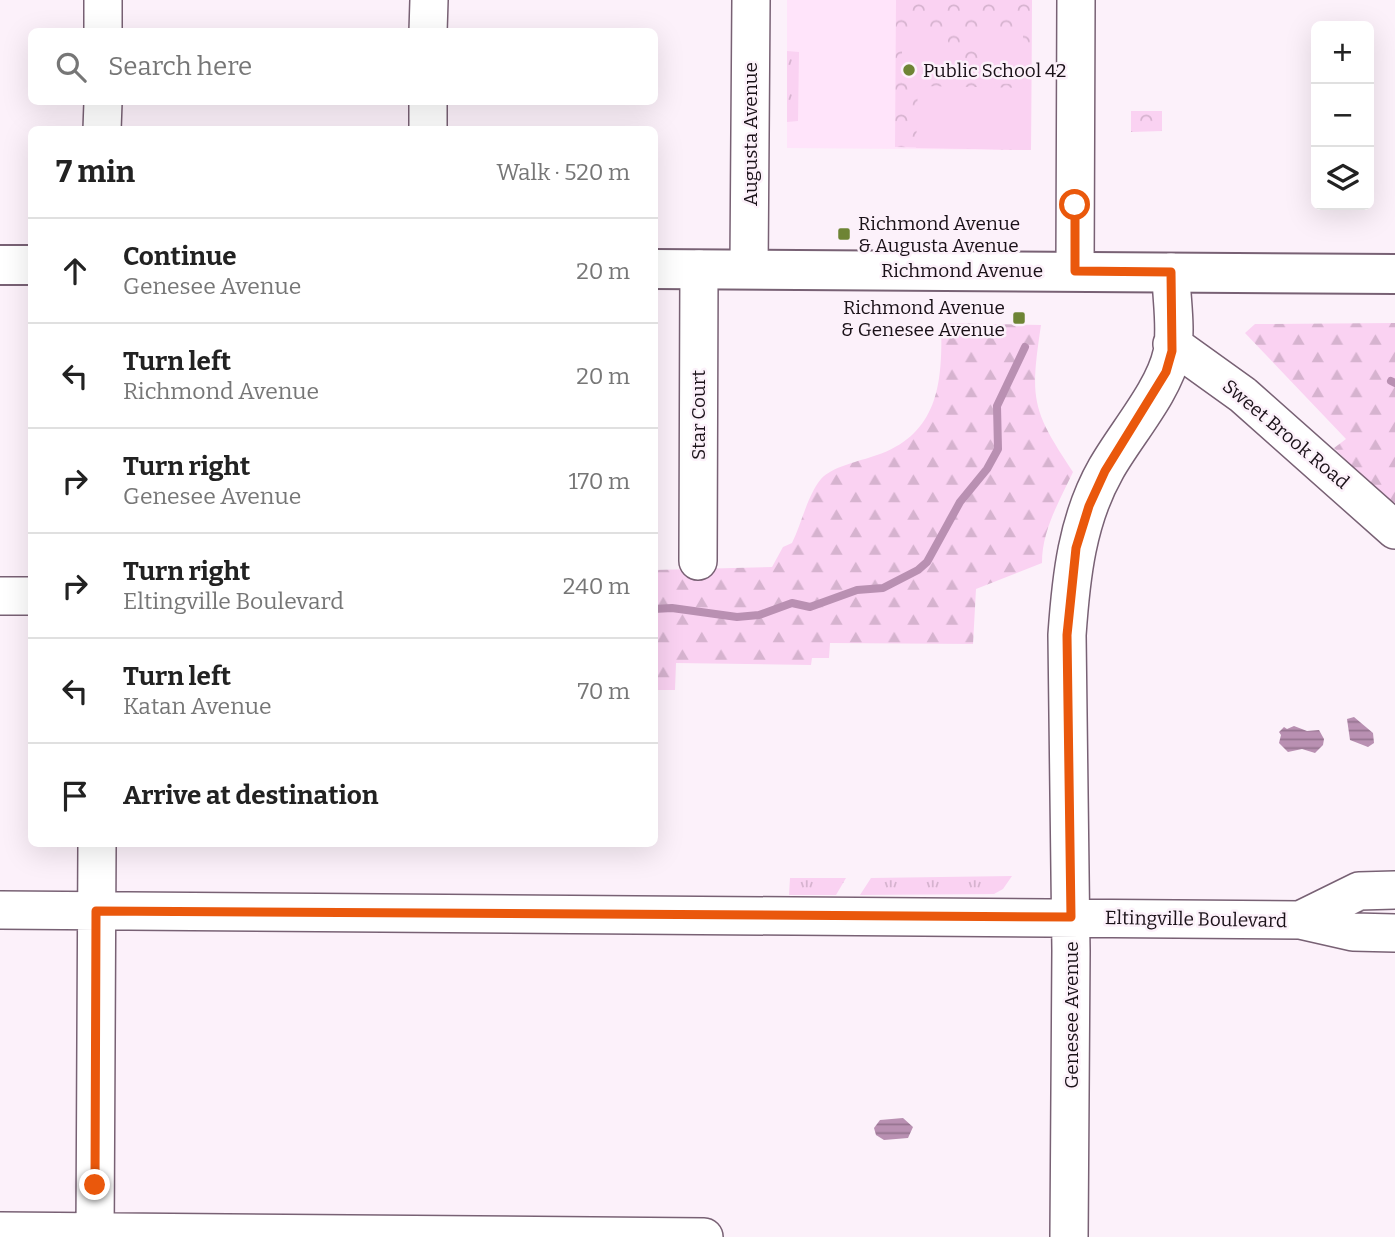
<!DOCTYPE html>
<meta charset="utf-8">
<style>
:root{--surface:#fff;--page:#f6f6f6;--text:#222;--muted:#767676;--line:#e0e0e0}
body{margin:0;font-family:Bitter,serif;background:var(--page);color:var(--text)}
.controls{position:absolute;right:21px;top:21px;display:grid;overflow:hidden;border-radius:10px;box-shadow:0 7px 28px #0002}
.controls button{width:63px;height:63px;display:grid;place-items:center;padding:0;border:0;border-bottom:2px solid var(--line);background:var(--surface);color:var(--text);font:35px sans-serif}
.stop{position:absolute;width:21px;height:21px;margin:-16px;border:5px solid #ea580c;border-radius:50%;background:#fff}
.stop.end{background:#ea580c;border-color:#fff;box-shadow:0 2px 7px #0008}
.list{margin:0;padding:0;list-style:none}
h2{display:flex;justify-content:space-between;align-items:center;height:91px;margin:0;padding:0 28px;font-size:30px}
h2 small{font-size:23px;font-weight:400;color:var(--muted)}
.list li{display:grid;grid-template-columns:46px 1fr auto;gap:21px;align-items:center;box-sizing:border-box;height:105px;padding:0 28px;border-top:2px solid var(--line)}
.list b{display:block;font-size:26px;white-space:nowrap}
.list p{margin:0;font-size:23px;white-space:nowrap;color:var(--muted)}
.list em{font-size:23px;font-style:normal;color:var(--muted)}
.icon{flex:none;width:38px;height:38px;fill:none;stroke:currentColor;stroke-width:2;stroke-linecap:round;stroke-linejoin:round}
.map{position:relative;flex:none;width:1395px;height:1237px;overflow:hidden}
.search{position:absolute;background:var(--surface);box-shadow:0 7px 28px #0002;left:28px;top:28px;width:630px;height:77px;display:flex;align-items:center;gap:18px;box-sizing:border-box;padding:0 24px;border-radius:10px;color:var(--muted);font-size:26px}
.panel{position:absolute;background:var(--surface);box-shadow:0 7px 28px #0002;left:28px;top:126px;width:630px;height:721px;border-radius:10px}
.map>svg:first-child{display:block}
</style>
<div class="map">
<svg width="1395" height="1237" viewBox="0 0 1395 1237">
<defs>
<pattern id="grass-tufts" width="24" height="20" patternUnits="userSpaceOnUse" patternTransform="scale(1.75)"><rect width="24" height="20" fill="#fad2f2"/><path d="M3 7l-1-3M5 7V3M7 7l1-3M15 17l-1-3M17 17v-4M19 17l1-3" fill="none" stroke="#d6b3cf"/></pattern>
<pattern id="forest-firs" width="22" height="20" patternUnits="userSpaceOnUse" patternTransform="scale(1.75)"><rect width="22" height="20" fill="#fad2f2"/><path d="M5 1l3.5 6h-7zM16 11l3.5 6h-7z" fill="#d6b3cf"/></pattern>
<pattern id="park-crowns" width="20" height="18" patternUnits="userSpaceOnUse" patternTransform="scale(1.75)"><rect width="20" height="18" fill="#fad2f2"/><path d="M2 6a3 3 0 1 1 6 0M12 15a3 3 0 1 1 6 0" fill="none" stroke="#d6b3cf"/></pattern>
<pattern id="water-rules" width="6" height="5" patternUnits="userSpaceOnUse" patternTransform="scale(1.75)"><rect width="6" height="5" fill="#b990b2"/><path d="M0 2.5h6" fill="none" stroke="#967490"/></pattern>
</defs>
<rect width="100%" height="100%" fill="#fcf1fa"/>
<path fill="#ffe4fa" d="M787,0H1032L1031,150L787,148Z"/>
<path fill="url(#grass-tufts)" d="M787,51L799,52L798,121L787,122Z
M1012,876L1003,889L994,894L860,895L871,878Z
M790,878H846L836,895H789Z"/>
<path fill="url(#forest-firs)" d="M941,323L1041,325C1030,399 1031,409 1073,472C1059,502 1042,530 1042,563L976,589L973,644L830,643L829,658H812L811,665L676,663L675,690H655L654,570L772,567L783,547L792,543C802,523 807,496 821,479C832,467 856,462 871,457C938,437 943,385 941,323Z
M1395,323V509L1334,448L1346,439L1245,333L1255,324Z"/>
<path fill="url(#park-crowns)" d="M896,0H1032L1031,150L895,147Z
M1131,111H1162V131L1131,132Z"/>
<path fill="#fad2f2" d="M948,31V83H902V32Z
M978,32H1023V84L978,83Z
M918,86L1031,88V150L916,148Z"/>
<path fill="url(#water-rules)" d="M1354,717L1373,733L1374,743L1368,747L1350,740L1347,719Z
M1294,726L1307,731L1319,730L1324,739L1323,745L1315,753L1302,749L1288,752L1279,743L1281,735L1279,732L1284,727L1287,729Z
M903,1118L913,1127L908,1138L884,1140L876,1135L874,1128L880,1120Z"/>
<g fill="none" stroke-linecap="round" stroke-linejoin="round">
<path stroke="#b990b2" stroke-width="8" d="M1391,381L1395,383
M654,609L672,608L737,617L759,615L792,603L810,607L857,590L883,588L918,570L927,562L960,502L987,469L998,449L997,406L1025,347"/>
<defs>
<path id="minor" d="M103,32V0
M428,32L429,0
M102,130L103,102
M428,130V102
M749,268L751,0
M1075,271L1076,0
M1172,344L1243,395L1395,530
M698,561L699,269
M0,596H32
M0,910L1300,920L1353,932L1395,933
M1300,920L1359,891L1395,890
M0,1231L704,1237
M95,1237L97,844
M1069,1237L1071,951L1067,635C1071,577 1077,520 1106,469C1125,435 1164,391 1172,353C1177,328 1171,297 1171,272"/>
<path id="major" d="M0,265H32
M654,269L1395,274"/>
</defs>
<use href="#minor" stroke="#786174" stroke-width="40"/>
<use href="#major" stroke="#786174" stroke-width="42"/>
<use href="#minor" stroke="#fff" stroke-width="37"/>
<use href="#major" stroke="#fff" stroke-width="38"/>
</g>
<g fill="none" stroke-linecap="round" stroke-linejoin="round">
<path stroke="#ea580c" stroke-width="9" d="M95,1185L96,911L1071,917L1067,635L1076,548L1089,506L1105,471L1166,372L1172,351L1171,272L1075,271V205"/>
</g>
<g fill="#6e8435" stroke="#fcf1fa" stroke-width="2.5">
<circle cx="909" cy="70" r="7"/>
<rect x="837" y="227" width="14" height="14" rx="3.5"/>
<rect x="1012" y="311" width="14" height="14" rx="3.5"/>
</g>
<g text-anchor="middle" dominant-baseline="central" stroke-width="5" stroke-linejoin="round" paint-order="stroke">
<g font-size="19" fill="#1a1118" stroke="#fcf1fa" text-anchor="start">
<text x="923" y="70">Public School 42</text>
<text x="858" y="223">Richmond Avenue<tspan x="858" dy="22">&amp; Augusta Avenue</tspan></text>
<text x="1005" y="307" text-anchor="end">Richmond Avenue<tspan x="1005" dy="22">&amp; Genesee Avenue</tspan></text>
</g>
<g font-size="19" fill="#1a1118" stroke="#fcf1fa">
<text transform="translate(750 134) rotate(-90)">Augusta Avenue</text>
<text x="962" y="270">Richmond Avenue</text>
<text transform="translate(698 415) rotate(-90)">Star Court</text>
<text transform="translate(1286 434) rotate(40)">Sweet Brook Road</text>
<text transform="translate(1196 919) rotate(1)">Eltingville Boulevard</text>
<text transform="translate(1071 1015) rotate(-90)">Genesee Avenue</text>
</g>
</g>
</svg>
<div class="controls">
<button>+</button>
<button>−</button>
<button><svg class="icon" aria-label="layers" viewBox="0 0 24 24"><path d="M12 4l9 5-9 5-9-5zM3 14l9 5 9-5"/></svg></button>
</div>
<div class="stop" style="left:1075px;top:205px"></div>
<div class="stop end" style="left:95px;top:1185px"></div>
<div class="search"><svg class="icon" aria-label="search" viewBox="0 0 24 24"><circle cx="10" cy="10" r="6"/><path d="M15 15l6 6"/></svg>Search here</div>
<section class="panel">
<h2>7 min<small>Walk · 520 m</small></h2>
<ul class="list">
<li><svg class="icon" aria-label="ahead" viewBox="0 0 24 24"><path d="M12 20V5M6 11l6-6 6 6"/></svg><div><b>Continue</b><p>Genesee Avenue</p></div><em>20 m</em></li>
<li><svg class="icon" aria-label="left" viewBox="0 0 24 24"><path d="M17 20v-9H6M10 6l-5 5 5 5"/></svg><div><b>Turn left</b><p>Richmond Avenue</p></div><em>20 m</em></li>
<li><svg class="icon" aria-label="right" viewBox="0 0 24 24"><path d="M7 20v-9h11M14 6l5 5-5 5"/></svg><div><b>Turn right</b><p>Genesee Avenue</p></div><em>170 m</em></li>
<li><svg class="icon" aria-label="right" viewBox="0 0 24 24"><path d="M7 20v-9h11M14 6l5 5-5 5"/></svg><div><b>Turn right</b><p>Eltingville Boulevard</p></div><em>240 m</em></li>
<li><svg class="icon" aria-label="left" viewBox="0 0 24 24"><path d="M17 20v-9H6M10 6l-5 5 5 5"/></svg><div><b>Turn left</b><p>Katan Avenue</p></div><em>70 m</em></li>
<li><svg class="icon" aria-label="arrive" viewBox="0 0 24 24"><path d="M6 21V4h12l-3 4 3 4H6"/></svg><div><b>Arrive at destination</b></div></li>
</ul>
</section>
</div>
